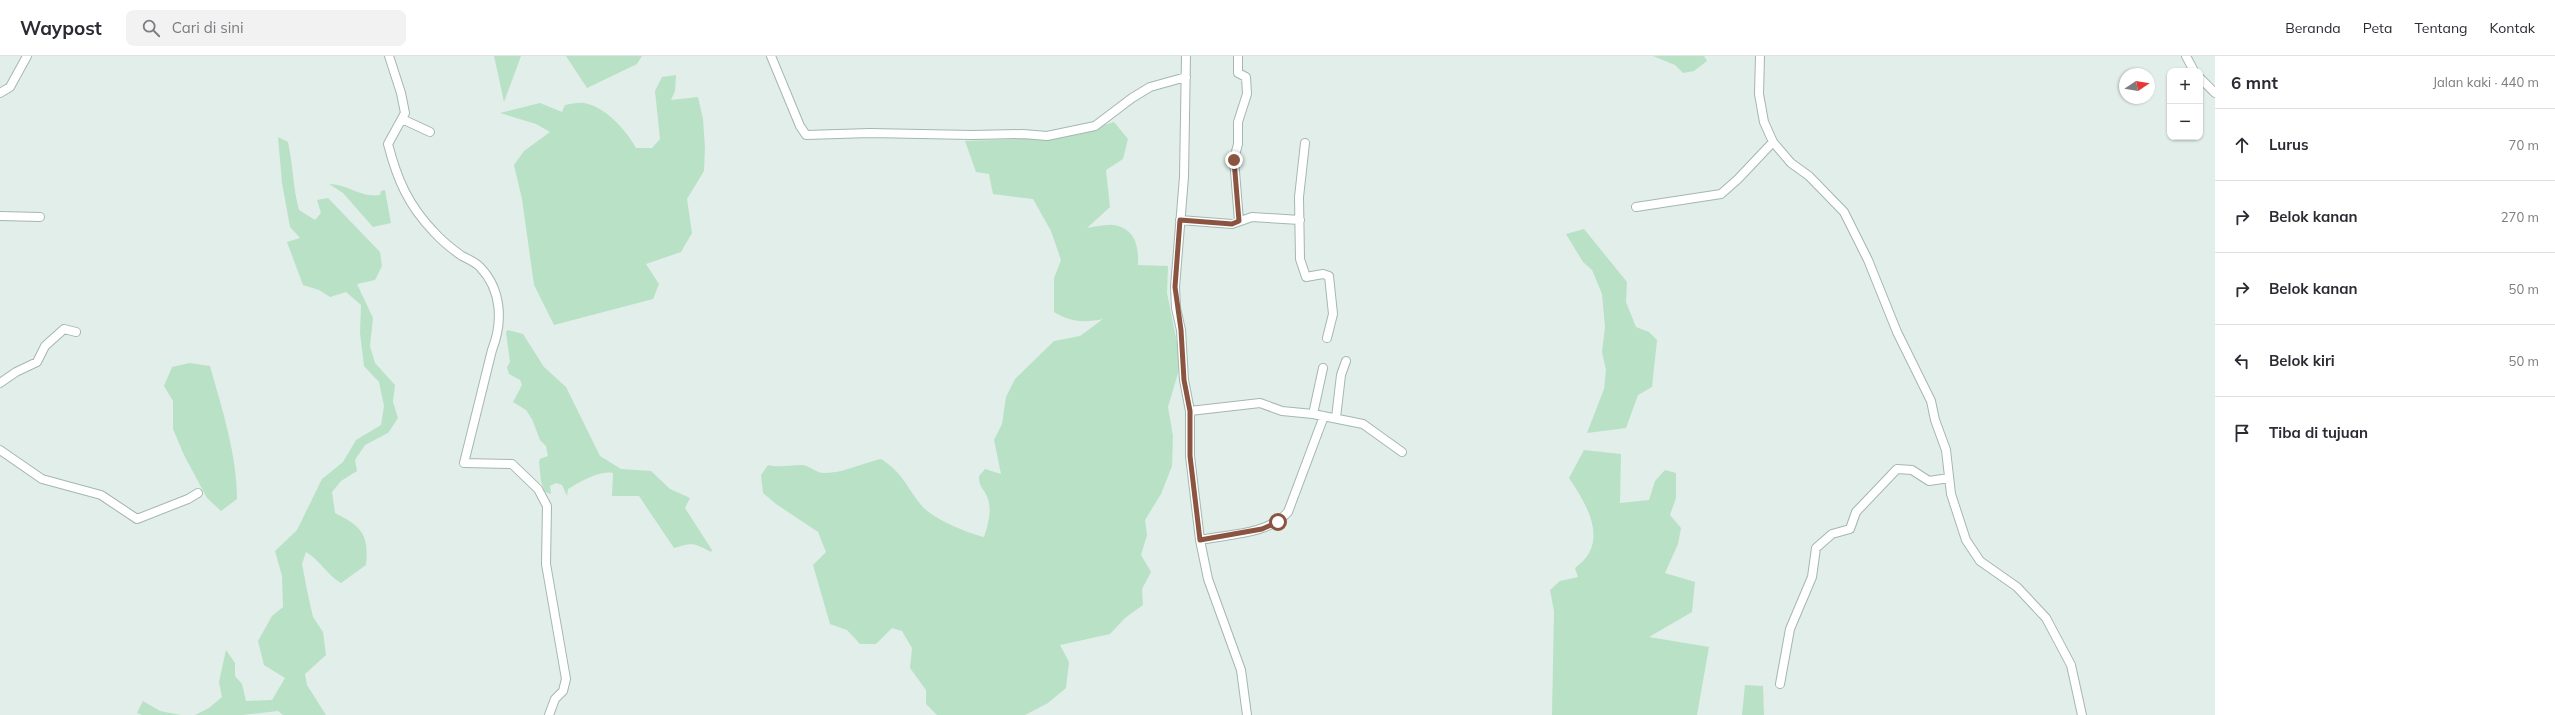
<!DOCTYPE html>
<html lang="id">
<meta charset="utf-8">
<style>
:root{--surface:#fff;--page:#f2f2f3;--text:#2b2b33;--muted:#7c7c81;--line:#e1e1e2}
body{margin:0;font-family:Mulish,sans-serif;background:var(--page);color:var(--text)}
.controls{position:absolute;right:12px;top:12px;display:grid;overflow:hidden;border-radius:8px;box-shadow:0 1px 3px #0004}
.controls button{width:36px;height:36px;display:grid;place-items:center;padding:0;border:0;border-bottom:1px solid var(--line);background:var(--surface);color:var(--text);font:20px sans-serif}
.compass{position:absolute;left:2119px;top:12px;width:36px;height:36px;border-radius:50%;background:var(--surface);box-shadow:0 1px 3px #0004;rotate:78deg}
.stop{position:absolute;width:12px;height:12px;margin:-9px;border:3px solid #8a5440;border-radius:50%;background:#fff}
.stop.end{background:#8a5440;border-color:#fff;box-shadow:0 1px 4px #0008}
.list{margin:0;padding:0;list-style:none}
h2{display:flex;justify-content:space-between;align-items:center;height:52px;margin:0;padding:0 16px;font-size:17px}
h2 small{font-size:13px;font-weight:400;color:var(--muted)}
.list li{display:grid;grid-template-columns:26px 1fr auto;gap:12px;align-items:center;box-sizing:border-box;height:72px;padding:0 16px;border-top:1px solid var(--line)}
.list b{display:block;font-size:15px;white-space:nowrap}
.list em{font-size:13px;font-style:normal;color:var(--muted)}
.icon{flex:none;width:22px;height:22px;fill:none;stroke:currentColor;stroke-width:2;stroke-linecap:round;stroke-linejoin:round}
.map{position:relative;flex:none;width:2215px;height:659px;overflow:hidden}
header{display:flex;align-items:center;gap:24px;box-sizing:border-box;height:56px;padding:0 20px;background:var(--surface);border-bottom:1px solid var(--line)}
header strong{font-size:19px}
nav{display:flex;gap:22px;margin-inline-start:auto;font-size:14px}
.search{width:280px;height:36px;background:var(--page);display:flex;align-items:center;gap:10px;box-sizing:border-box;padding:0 14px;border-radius:8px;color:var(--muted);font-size:15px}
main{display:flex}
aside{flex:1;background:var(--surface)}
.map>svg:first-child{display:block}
</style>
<header>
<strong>Waypost</strong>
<div class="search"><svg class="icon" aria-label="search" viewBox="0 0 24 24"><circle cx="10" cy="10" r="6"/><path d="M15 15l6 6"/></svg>Cari di sini</div>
<nav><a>Beranda</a><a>Peta</a><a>Tentang</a><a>Kontak</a></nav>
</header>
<main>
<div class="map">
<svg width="2215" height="659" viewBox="0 0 2215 659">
<rect width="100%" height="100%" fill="#e2eee9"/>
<path fill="#b9e1c6" d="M494,0H521L504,46Z
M566,0H642L637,8L587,32Z
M1653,0H1704L1707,5L1694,15L1683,17L1675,9Z
M676,19L675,35L671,44L698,41L703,63L705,92L704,115L687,143L692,177L681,196L646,208L659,228L653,243L554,269L534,229L522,143L514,109L524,95L550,76L536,68L500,57L540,47L562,56L565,49C571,48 579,46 584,47C606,51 626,74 636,92H652L660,83L655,35L662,21Z
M1114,66L1128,83L1123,103L1106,114L1110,151L1087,172C1095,171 1105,168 1113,169C1135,172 1139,190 1138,209L1168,210L1167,237L1181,307L1168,351L1173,380L1172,410L1161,438L1145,464L1147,479L1141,499L1151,516L1142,533L1143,549L1125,562L1110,578L1060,589L1069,606L1066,632L1048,647L1025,659H937L926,648V634L910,612L912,592L902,575L892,572L876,588H860L847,574L830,568L813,509L826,496L818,476L776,448L763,437L761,419L768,409C780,412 789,409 801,409C809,409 816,417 824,417C844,417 862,407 881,403C903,417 906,430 921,449C933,463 967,477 984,481C988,469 992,455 988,443C985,433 979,433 979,420L985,413L1001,418L994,384L1002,368L1006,341L1015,323L1054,285L1080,280L1103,263C1085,267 1070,266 1054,256V222L1061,204L1051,175L1033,143L993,138L989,118L976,116L965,85L1065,81Z
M278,81L288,86C293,109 293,132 299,154L315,164L321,157L317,144L328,142L380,196L382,210L375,224L357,228L373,262L370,290L375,307L395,329L393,346L398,362L388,377L365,389L355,404L357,415L341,425L332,436L335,457C362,471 369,478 366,509L341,527C326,518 321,505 306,496L302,508L308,539L313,561L323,576L326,599L305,618L307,629L326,659H283L278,655L242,659H195L209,652L222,641L219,626L226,594L235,607V620L242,628L246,645L272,644L285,622L264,609L258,585L272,560L283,551L282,520L275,495L297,474L322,423L343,406L356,384L381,369L384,350L379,326L364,310L360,277L361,249L346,236L330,241L319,234L303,229L287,186L300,182L290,171L282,127Z
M329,128C347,128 361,142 380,139L381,135L385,134L391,167L373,171L343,137Z
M1584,173L1627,226L1626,246L1636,271L1649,276L1657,284L1652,331L1638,339L1626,372L1587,377L1604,333L1606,314L1602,296L1605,271L1602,238L1592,214L1583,206L1566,178Z
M508,274L523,278L544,311L566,331L600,400L621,413L651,415L670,433L690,442L685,452L712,494L711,496C694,487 693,486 674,492L639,440H612L613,417C599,414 580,426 568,433L567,440L562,429L556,427L550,430L551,438L545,436L541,425L539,406L540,403L548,400L546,390L540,384L532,363L526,354L513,346L522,329L520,324L509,318L507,311L510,306L506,276Z
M190,307L210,310C222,353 237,398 237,443L221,455L207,442L184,399L173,373V345L164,330L172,311Z
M1584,394L1621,398L1620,447L1649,444L1655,425L1665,414L1676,417V442L1670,459L1681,472L1678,488L1665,517L1695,526L1692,556L1649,581L1709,591L1697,659H1552L1554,555L1550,534L1560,525L1578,521L1575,512C1610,487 1588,450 1569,422Z
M1745,629L1763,630L1764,659H1742Z
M143,645L160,655L181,659H142L137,657Z"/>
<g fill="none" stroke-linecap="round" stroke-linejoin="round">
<defs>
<path id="minor" d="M389,0L401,37L405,57L388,88C397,123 408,149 434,176C442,185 452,193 462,200C468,203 475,206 480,211C502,234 503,266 492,294L464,407L512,408L538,433L547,450L546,508L566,623L563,635L555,643L549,659
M771,0L800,70L806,79L870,77L972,79L1023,78L1047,80L1095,70L1132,42L1150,31L1186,21
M1186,0L1184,121L1175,231L1176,252L1181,274L1184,324L1190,355V400L1200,484L1208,523L1241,614L1247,659
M1238,0V17L1246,21L1247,38L1238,66V88L1234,103L1239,165
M1760,0L1759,38L1764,66L1773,86L1791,107L1809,120L1844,156L1868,204L1897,276L1931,345L1935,364L1946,394L1951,438L1966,484L1980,505L2017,531L2046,562L2071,609L2082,659
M2186,0L2194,15
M2200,22L2215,37
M0,37L10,31L27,0
M402,63L430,76
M1305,87L1299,141L1300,203L1306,221L1323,218L1329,220L1333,258L1327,282
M1636,151L1721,138L1738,123L1773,86
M0,160L40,161
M1180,164L1232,168L1252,161L1300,164
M0,327L16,316L37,306L45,290L64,273L76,276
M1190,355L1260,347L1282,355L1313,358L1363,368L1402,396
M1313,358L1323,312
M1336,362L1341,319L1346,305
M0,394L42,423L101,439L137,463L188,443L198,437
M1200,484C1229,478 1267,479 1288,456L1324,360
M1780,628L1790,573L1812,521L1816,492L1832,478L1850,473L1856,456L1897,413L1912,414L1929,425L1949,422"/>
</defs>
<use href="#minor" stroke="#a4b7b1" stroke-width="10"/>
<use href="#minor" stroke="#fff" stroke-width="8"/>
</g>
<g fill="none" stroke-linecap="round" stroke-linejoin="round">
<path stroke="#8a5440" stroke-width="5" d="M1234,104L1239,165L1232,168L1180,164L1175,231L1181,274L1184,324L1190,355V400L1200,484L1262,473L1278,466"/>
</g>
</svg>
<div class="controls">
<button>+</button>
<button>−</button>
</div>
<svg class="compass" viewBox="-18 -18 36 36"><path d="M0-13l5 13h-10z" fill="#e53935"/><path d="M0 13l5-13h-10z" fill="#7c7c81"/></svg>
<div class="stop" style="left:1278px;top:466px"></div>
<div class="stop end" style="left:1234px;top:104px"></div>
</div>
<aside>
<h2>6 mnt<small>Jalan kaki · 440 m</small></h2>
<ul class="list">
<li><svg class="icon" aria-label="ahead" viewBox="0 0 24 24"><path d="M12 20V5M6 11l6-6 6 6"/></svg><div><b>Lurus</b></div><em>70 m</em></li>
<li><svg class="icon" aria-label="right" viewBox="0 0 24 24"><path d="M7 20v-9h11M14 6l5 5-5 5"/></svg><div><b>Belok kanan</b></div><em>270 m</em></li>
<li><svg class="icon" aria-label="right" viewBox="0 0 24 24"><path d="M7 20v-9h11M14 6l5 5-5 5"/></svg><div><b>Belok kanan</b></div><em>50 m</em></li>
<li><svg class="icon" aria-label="left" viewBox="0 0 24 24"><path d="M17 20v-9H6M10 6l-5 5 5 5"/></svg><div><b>Belok kiri</b></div><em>50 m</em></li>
<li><svg class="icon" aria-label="arrive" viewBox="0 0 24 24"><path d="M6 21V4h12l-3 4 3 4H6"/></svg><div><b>Tiba di tujuan</b></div></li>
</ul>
</aside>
</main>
